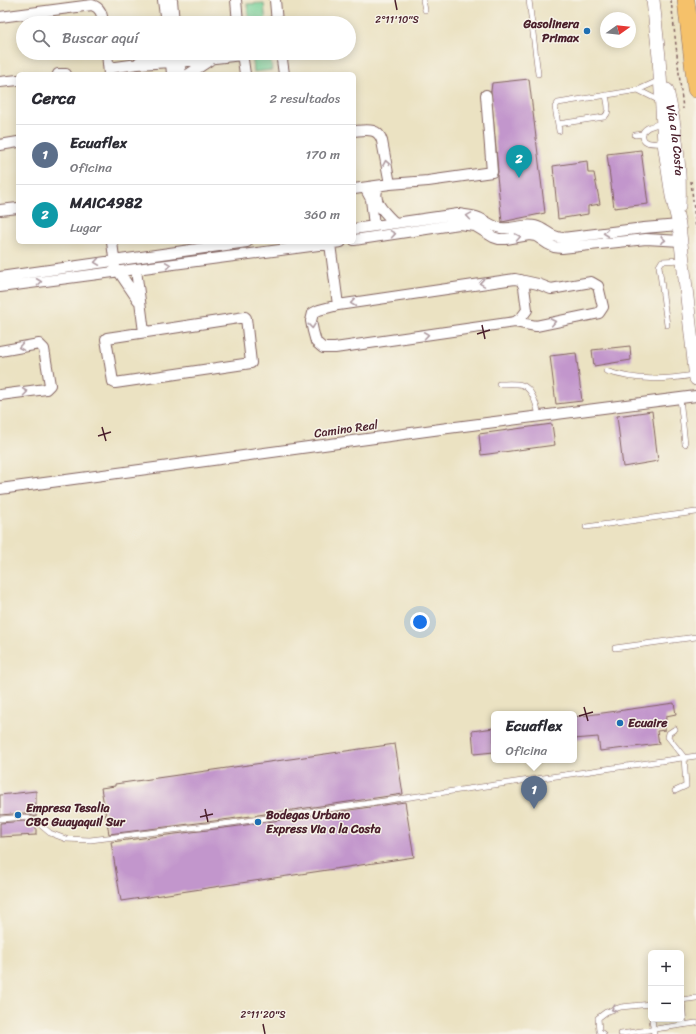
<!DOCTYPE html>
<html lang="es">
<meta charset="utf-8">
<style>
:root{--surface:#fff;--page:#f7f7f7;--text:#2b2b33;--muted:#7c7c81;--line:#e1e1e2;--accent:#2563eb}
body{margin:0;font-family:Sriracha,sans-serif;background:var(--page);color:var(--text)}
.controls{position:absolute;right:12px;bottom:12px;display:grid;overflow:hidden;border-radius:6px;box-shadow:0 2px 10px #0003}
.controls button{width:36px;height:36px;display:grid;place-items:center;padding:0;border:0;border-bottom:1px solid var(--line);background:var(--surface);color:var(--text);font:20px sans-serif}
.compass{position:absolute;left:600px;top:12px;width:36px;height:36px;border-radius:50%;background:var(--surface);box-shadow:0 2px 10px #0003;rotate:75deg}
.you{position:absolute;left:420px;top:622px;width:14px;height:14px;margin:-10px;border:3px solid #fff;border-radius:50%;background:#1a73e8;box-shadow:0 0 0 6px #1a73e833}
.badge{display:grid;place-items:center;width:26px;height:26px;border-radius:50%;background:var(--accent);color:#fff;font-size:13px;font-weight:700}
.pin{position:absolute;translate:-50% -33px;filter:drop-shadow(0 1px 2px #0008)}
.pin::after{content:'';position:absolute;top:21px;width:14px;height:12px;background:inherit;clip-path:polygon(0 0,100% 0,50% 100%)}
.popup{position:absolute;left:491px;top:711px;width:86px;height:52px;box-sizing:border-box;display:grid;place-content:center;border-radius:6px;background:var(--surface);filter:drop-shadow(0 1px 3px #0005);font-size:13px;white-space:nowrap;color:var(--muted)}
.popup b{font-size:15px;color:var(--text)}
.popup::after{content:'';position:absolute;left:50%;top:100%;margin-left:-8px;border:8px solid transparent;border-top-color:var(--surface)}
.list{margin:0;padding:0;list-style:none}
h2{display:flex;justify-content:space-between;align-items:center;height:52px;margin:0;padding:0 16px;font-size:17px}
h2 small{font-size:13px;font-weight:400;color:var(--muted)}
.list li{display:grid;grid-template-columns:26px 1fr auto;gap:12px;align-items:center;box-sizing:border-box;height:60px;padding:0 16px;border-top:1px solid var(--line)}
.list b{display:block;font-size:15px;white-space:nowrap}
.list p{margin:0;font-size:13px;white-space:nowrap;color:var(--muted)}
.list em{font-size:13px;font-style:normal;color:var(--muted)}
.icon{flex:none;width:22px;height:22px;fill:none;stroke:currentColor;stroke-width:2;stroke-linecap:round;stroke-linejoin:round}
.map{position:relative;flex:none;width:696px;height:1034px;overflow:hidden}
.search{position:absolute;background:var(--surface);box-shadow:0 2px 10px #0003;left:16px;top:16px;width:340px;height:44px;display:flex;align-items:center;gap:10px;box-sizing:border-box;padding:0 14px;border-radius:22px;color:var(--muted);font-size:15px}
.panel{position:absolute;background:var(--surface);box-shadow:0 2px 10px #0003;left:16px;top:72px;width:340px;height:172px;border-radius:6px}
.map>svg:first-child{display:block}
</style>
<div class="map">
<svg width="696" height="1034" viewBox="0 0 696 1034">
<rect width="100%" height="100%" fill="#f7f3e8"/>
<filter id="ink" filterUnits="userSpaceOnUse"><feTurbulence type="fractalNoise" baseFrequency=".025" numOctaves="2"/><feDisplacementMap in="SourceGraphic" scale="8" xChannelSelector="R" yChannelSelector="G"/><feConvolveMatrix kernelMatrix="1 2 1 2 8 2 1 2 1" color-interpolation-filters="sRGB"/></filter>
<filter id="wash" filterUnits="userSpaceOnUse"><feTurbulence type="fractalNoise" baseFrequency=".012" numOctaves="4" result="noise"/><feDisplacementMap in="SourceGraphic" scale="16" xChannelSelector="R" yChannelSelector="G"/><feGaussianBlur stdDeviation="0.9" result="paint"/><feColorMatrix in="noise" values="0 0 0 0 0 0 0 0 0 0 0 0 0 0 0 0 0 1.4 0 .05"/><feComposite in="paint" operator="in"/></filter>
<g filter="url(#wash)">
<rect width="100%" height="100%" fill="#ebe2c2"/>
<path fill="#76d097" stroke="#607861" d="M264,3L266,23H249L247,4Z
M252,53H270L272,70L254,72Z"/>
<g id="blocks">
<path fill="#c296cc" d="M529,79L545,213L502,222L497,176L498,172L491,91L492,83Z
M641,150L648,204L614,208L607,154Z
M587,161L588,173H594L600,204L588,206V214L558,219L553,166Z
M630,346L631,360L594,366L592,350Z
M576,353L582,401L556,404L550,356Z
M652,411L658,461L623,467L617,416Z
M552,424L555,445L481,455L479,434Z
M674,703L676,714L666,716L665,730L657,731L659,744L600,751L598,737L574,739V717Z
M494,728V752L474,754L472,731Z
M395,744L403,794L230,819L109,834L101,788L115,786V784Z
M36,791V817L25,813L0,815V795Z
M405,802L414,857L121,901L111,842L232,827Z
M24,821L36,827V835L0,837V823Z"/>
</g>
</g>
<g filter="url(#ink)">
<use href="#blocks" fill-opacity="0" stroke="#826360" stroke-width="1"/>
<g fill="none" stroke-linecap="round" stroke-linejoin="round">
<defs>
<path id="service" d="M423,0L425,10
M529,0L538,74
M638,90L660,101
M662,123C656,125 640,127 643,137C643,139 645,141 647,142C651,144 659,143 664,143
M558,124L604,117C611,113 607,102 606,95
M559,131L555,107L558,103L638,90L660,80
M635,135L642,134
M667,325L659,266L662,261L682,260
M606,371C636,381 664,380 694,375
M499,384C506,384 516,383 522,385C533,389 537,406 539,416
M680,398L685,444
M586,527L696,512
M615,648L696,637
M675,791L686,786L684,757L668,737L669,733L675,729
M0,819L25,817L37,822L50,833L66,839L90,840L231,823L696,756
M681,1000L696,998
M682,1000L684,1025
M652,1019L654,1034
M603,1034L599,1031L598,1018L606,1012L621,1007L651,1004
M621,1034L696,1023"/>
<path id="minor" d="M163,0L166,23
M172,0L174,23
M236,0L238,23
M275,0L277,23
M0,17L92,5C101,8 102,14 103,23
M107,53L109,74
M170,53L172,74
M178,53L181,74
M242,53L245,74
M281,53L284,74
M139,62L154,53
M179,62L242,55
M109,68L138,64L171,62
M58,74H66
M189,74L210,60
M0,82L18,80
M354,131C366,130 378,127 382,141L390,184
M0,145L18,142
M379,186C370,200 385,213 395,223
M365,188L371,199L374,226
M354,189L390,184L428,181L492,172L486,95
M0,210L18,208
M354,229L458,214C465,215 472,215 479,218C487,222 493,227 501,228C513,230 524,223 535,226C547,229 548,237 563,238L644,228L679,225
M354,240L459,224L475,226L493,237L499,239H506L529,235L536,236L548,244L554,247L562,248L646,239L681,241
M112,242L115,266
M330,244L338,305
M136,270L144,332
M119,272L138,300
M0,277L247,242
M0,287L341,242
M245,317L246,318L251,363L115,383L113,382L106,339L107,338Z
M515,322L536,326L599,313L603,307L598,286L591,282L551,289L538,284L515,279L338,305L319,310L313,313L311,321L313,331L316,342L323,348H335L515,322L521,318L527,310L524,287L521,280
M0,351L39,344L44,349L50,385L46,389L0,395
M0,489L448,428L696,396"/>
<g id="tertiary">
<path d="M653,0L659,57L664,143L672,196L679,225L696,379"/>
<path id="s1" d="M667,90C676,129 681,167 679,207"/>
</g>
<path id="trunk" d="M686,0L696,89"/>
</defs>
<use href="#service" stroke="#826360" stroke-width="6"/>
<use href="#minor" stroke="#826360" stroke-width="12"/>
<use href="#tertiary" stroke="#826360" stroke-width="14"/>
<use href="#trunk" stroke="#826360" stroke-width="18"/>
<path stroke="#826360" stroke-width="1.5" stroke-dasharray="3 3" stroke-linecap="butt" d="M671,0L683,109
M691,181L696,229"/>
<use href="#service" stroke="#fff" stroke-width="5"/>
<use href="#minor" stroke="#fff" stroke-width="10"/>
<use href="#tertiary" stroke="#fff" stroke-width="13"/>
<use href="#trunk" stroke="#f5c16b" stroke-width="17"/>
</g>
<defs><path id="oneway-chevron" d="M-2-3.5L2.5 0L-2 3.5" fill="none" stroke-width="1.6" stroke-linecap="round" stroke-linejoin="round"/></defs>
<g stroke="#ae9aa0">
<use href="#oneway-chevron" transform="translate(386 163) rotate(-100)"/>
<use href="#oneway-chevron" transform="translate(469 216) rotate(-171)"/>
<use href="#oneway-chevron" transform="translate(606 233) rotate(173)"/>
<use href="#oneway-chevron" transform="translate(393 234) rotate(-9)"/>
<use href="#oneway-chevron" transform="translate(518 237) rotate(-10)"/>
<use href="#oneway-chevron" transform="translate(663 240) rotate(5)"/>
<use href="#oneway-chevron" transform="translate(97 262) rotate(172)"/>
<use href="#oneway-chevron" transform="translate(168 265) rotate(-8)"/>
<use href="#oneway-chevron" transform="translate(39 282) rotate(-7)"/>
<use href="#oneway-chevron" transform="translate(482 283) rotate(171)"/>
<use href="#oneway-chevron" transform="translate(353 303) rotate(172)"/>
<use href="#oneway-chevron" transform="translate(553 322) rotate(-11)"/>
<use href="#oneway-chevron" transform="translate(312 326) rotate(84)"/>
<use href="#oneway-chevron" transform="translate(426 335) rotate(-8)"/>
<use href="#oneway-chevron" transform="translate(21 347) rotate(170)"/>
<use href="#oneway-chevron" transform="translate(25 392) rotate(-7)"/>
<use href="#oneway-chevron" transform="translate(614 1009) rotate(163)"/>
</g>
</g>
<path fill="none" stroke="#4a1f2b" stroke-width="1.5" d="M395,0L397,10M482,325L485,339M477,334L490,330M102,427L106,441M98,436L111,432M584,707L588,721M579,716L593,712M205,809L208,822M200,817L213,814M263,1024L265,1034"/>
<g fill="#1f6fb2" stroke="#f7f3e8" stroke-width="1.5">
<circle cx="587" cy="31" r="4"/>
<circle cx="620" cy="723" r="4"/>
<circle cx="18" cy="815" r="4"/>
<circle cx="258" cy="822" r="4"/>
</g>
<g text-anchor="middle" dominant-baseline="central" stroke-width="3" stroke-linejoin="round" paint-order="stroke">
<g font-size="12" font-weight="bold" fill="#4a1f2b" stroke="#f7f3e8" text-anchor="start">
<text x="579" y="24" text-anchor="end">Gasolinera<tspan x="579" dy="14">Primax</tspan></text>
<text x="628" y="723">Ecuaire</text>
<text x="26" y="808">Empresa Tesalia<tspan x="26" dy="14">CBC Guayaquil Sur</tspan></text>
<text x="266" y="815">Bodegas Urbano<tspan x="266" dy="14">Express Via a la Costa</tspan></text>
</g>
<g font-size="12" fill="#4a1f2b" stroke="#f7f3e8">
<text stroke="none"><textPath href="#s1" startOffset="51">Vía a la Costa</textPath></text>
<text transform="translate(346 429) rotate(-8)">Camino Real</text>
</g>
</g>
<g font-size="10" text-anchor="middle" fill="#4a1f2b" stroke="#f7f3e8" stroke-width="3" stroke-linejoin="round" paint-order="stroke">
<text x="397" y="23">2°11'10"S</text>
<text x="263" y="1018">2°11'20"S</text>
</g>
</svg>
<div class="controls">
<button>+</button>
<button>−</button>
</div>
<svg class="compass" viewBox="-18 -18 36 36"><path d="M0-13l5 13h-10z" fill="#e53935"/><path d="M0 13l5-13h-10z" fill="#7c7c81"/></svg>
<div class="you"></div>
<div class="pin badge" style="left:534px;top:809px;background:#5c6f8a">1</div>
<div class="popup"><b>Ecuaflex</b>Oficina</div>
<div class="pin badge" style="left:519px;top:178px;background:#0f9aa8">2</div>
<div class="search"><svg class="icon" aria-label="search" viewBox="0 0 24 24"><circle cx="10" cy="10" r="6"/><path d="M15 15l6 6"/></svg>Buscar aquí</div>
<section class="panel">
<h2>Cerca<small>2 resultados</small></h2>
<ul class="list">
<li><span class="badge" style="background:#5c6f8a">1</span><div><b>Ecuaflex</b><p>Oficina</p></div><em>170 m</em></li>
<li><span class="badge" style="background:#0f9aa8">2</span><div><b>MAIC4982</b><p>Lugar</p></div><em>360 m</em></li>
</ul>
</section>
</div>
